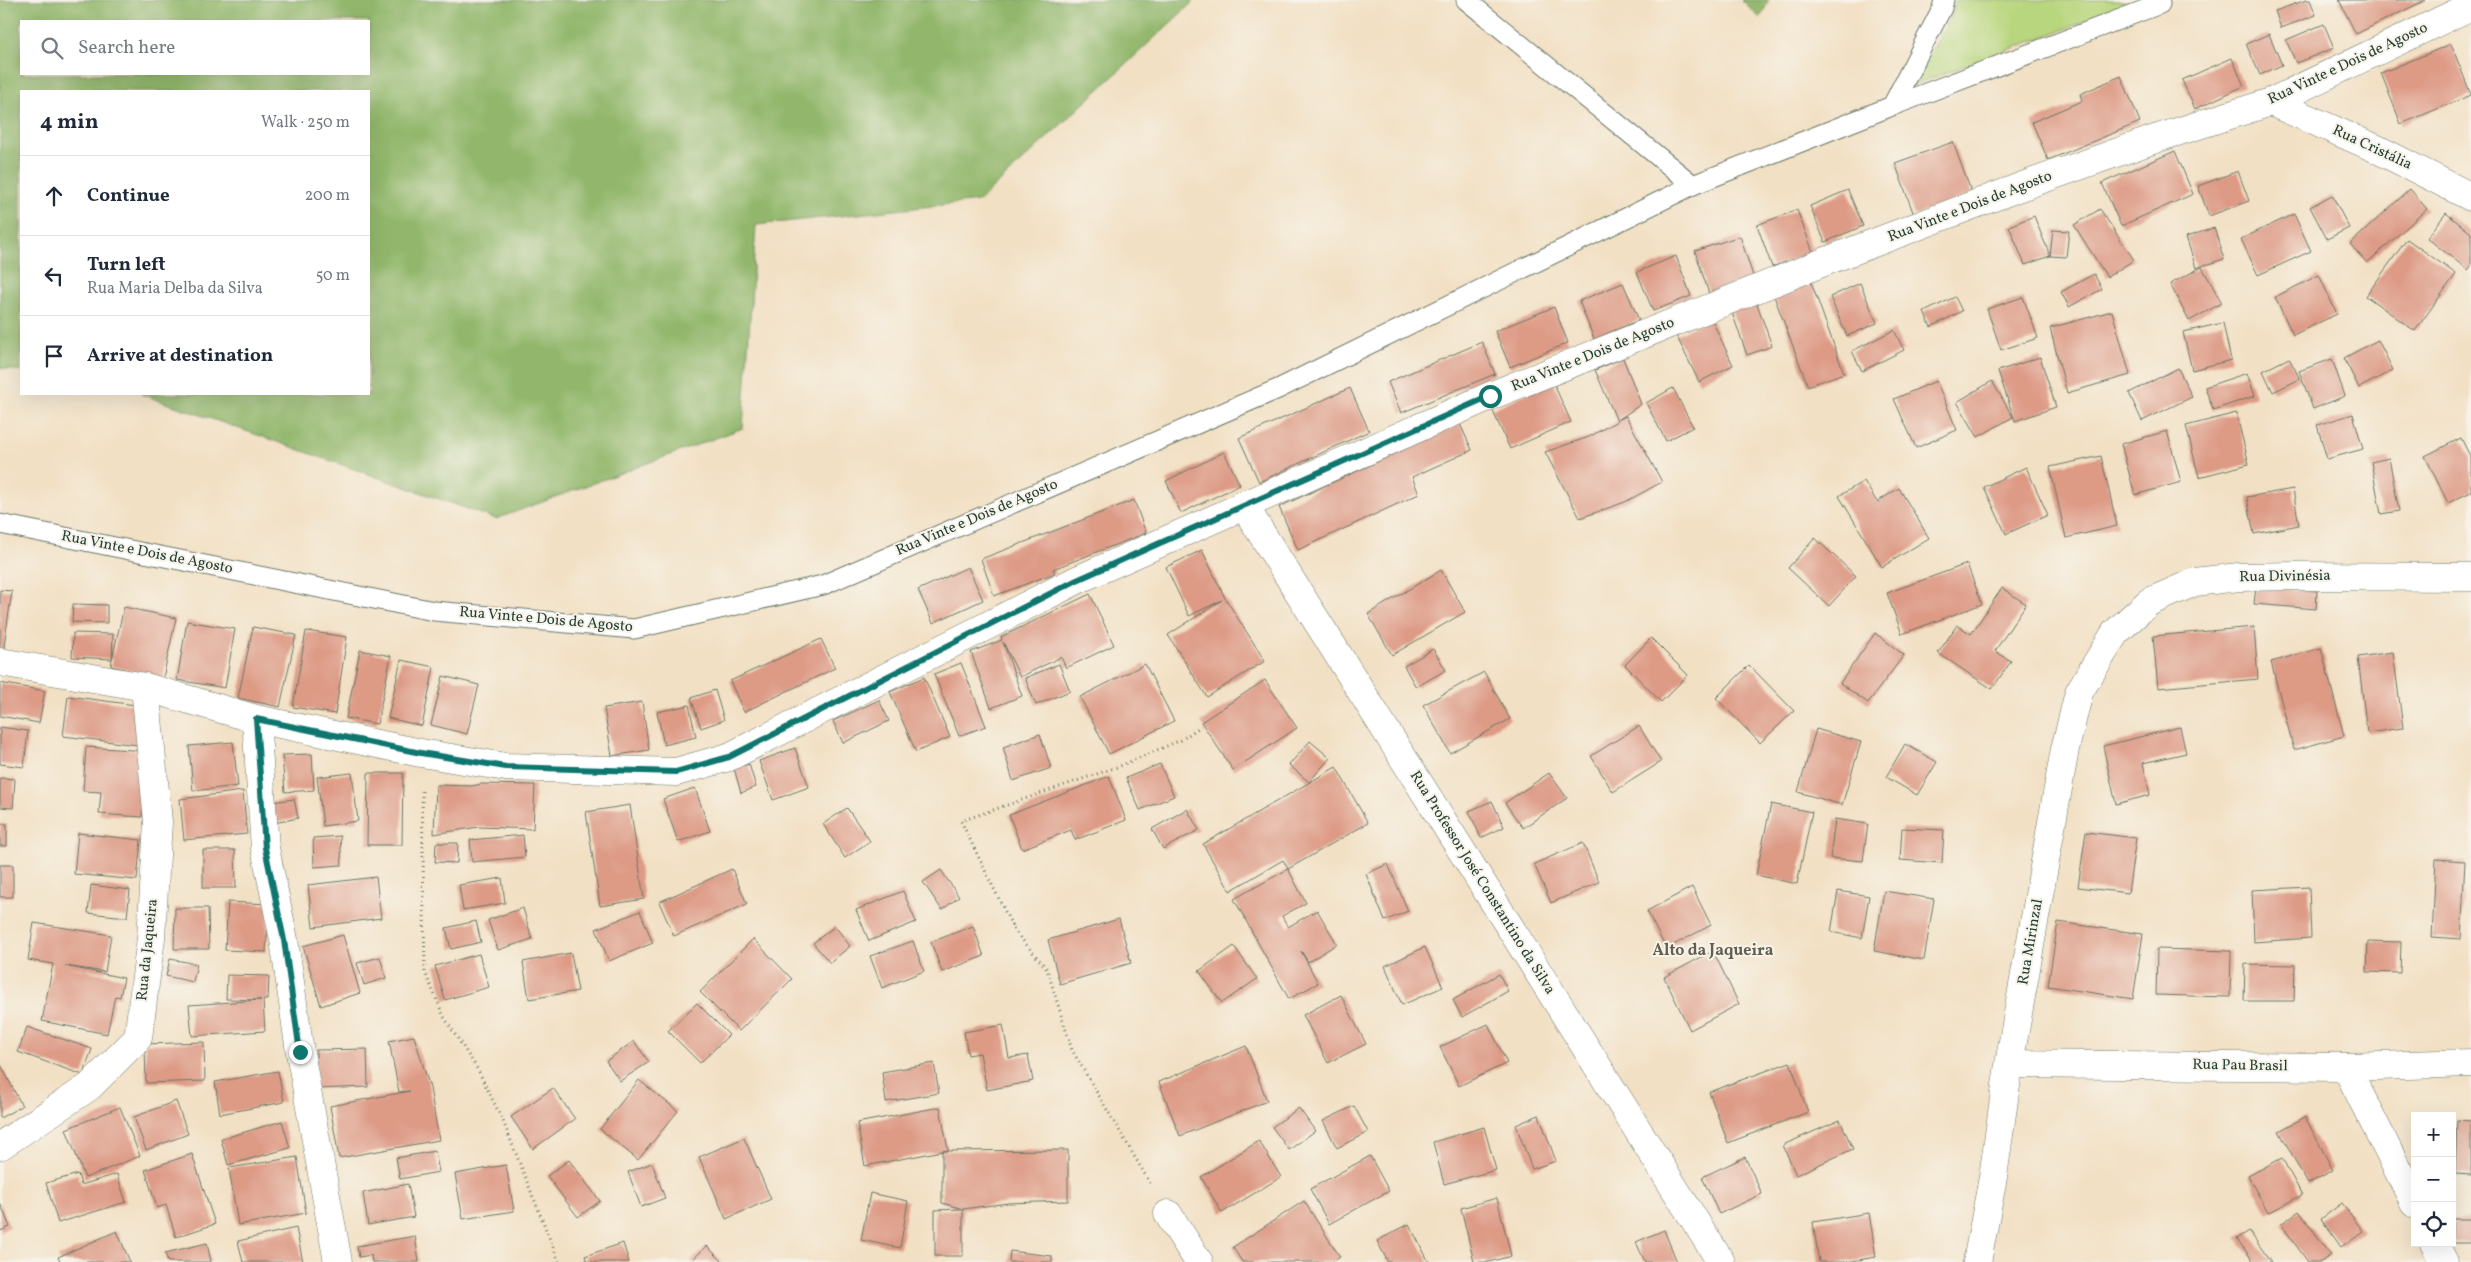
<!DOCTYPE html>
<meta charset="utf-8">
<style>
:root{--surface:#fff;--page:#f6f6f7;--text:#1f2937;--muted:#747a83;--line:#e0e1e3}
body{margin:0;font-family:Vollkorn,serif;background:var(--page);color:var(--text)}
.controls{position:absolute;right:15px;bottom:15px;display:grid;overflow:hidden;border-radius:0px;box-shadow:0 5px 20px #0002}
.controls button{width:45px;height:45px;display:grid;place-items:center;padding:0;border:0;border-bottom:1px solid var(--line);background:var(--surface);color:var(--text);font:25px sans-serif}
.stop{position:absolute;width:15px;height:15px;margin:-11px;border:4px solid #0f766e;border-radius:50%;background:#fff}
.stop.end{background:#0f766e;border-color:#fff;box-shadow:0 1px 5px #0008}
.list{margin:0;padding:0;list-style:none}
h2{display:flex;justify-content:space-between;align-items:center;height:65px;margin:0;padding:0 20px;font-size:21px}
h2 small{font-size:16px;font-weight:400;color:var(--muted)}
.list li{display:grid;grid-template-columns:32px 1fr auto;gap:15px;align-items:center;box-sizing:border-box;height:80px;padding:0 20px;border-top:1px solid var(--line)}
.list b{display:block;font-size:19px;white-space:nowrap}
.list p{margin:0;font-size:16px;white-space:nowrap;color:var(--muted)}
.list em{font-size:16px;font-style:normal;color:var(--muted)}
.icon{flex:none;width:28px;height:28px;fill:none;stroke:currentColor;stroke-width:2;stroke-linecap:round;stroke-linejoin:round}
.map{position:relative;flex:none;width:2471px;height:1262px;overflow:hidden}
.search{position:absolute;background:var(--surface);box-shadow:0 5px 20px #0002;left:20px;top:20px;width:350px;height:55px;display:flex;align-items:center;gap:12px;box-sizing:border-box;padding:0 18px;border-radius:0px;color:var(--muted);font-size:19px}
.panel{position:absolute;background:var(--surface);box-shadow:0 5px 20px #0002;left:20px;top:90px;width:350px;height:305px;border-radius:0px}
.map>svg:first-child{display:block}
</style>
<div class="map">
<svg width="2471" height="1262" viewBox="0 0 2471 1262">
<rect width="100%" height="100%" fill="#f7f3e8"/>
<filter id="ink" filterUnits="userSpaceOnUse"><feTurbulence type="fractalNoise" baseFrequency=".02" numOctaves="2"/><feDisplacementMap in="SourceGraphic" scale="10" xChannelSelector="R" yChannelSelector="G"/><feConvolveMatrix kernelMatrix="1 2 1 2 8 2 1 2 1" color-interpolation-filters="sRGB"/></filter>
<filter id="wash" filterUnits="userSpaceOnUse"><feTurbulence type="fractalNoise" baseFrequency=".0096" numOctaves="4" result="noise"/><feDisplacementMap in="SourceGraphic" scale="20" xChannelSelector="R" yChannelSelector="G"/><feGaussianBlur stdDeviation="1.12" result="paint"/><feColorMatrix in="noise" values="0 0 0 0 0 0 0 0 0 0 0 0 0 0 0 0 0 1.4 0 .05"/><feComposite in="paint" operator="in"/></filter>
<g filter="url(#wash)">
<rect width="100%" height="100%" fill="#f2e0c4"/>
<path fill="#b8d67d" stroke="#6c8a58" d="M1955,0H2118L2132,4L1913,85L1954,11Z"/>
<path fill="#92b76c" stroke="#587a50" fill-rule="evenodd" d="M0,0H1195L979,201L756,225L743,428L496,519L141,394H369V91H21V371L0,368ZM21,21H369V74H21Z
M1741,0H1769L1760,18Z"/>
<g id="blocks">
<path fill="#dd9a85" d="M2306,0H2310L2316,15L2281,28L2275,11Z
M2339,0H2426L2356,34Z
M2324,24L2334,48L2296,63L2286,40Z
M2269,34L2282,65L2260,75L2246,44Z
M2451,44L2471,95L2401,124L2381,73Z
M2232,58L2244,86L2195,109L2182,80Z
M2121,76L2140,122L2048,160L2032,122L2082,101L2080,94Z
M1953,142L1972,194L1914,215L1895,163Z
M2175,151L2193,194L2121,226L2102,183Z
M2238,171L2249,201L2209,216L2198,186Z
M2410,189L2427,209L2367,263L2350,244Z
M1848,190L1863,226L1825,242L1810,206Z
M2332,195L2349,228L2327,239L2310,207Z
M2100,209L2134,260L2107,277L2074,225Z
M1797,210L1813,252L1772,267L1757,225Z
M2446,213L2471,233V266L2468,270L2427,238Z
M2294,214L2311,251L2258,275L2241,239Z
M2034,216L2050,256L2025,265L2009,226Z
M2214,228L2224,259L2196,268L2186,237Z
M2053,230L2069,231L2066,257L2050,256Z
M1740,236L1754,279L1709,294L1695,251Z
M2407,239L2456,274L2415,331L2366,296Z
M1676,256L1691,296L1653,311L1637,272Z
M2202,267L2222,303L2189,321L2170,284Z
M2094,274L2102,289L2069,307L2061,292Z
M2319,275L2337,314L2293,335L2275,297Z
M1811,282L1844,373L1808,386L1774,296Z
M1623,283L1639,320L1594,339L1579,301Z
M1860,283L1877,323L1847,336L1830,297Z
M1955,297L1962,311L1931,327L1924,312Z
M2023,297L2038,338L2001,350L1987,309Z
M1755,298L1772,346L1747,355L1730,307Z
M1554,307L1568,343L1510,367L1495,331Z
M2112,311L2130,375L2067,393L2050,328Z
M1711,318L1733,365L1699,382L1676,335Z
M2223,323L2231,360L2192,370L2183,332Z
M1894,330L1904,350L1862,371L1852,351Z
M2378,340L2393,370L2359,388L2344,358Z
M1482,342L1495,374L1401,413L1388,382Z
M2040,357L2056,407L2015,421L1998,371Z
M1623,358L1641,404L1618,420L1626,416L1662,482L1625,502L1580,518L1545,452L1589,437L1617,421L1595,370Z
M2289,358L2300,379L2273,392L2263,371Z
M2332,359L2345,396L2313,409L2299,371Z
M2178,368L2192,397L2142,421L2129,393Z
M2247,373L2255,396L2213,410L2205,387Z
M1936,381L1957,430L1916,448L1894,399Z
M1992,381L2013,417L1978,437L1957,402Z
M1553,382L1571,422L1510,449L1492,409Z
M1350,388L1369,431L1259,482L1239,438Z
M1673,388L1693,427L1666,441L1646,403Z
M2236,413L2249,464L2199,477L2186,426Z
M2353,414L2363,449L2327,459L2317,425Z
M1460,424L1472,450L1412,477L1419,494L1298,550L1279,507Z
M2167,431L2181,482L2135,495L2121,444Z
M2461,438L2471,458V492L2448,503L2425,456Z
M1224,452L1240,485L1181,513L1166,481Z
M2101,456L2117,526L2066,538L2050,467Z
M2389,458L2399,511L2381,514L2371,462Z
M2026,467L2048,515L2006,534L1984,487Z
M1864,481L1877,502L1899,488L1929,538L1882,567L1839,496Z
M2293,489L2299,525L2254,534L2247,497Z
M1134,500L1146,533L1053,569L1055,573L994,596L981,559Z
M1815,538L1856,576L1829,606L1788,568Z
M1202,550L1225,598L1265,661L1207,697L1168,635L1222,600L1189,616L1166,567Z
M1967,564L1982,604L1902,634L1887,593Z
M968,567L983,600L933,623L918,590Z
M1441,570L1465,612L1392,655L1368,614Z
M2256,587L2317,591L2316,609L2254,604Z
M2002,588L2026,604L1995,651L2011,661L1992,689L1938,653L1957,625L1971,634Z
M0,590L12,591L3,653H0Z
M1090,594L1114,645L1066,668L1061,657L1020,677L1003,642L1022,696L991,708L971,652L1002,640L1001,637Z
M73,604L107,605V623L72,622Z
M124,607L176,618L163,678L111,666L112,659L72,657L73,633L113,634L112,659Z
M187,621L235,629L225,688L177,680Z
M253,627L296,635L280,707L238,698Z
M2254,627L2258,679L2158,688L2153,636Z
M306,631L347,637L335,714L293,707Z
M1875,633L1904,655L1868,703L1840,683Z
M1651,638L1688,675L1661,702L1625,665Z
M821,639L835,668L744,712L730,681Z
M2321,648L2344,736L2294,750L2271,662Z
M1433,649L1446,670L1416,687L1404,666Z
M360,650L391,656L377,724L346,718Z
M2393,652L2403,728L2367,733L2358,657Z
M401,660L434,667L422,726L388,718Z
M961,663L986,726L959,736L934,674Z
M1059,664L1070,691L1036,705L1025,678Z
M1145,664L1174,721L1109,754L1080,697Z
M1749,665L1794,711L1760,743L1716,698Z
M1484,672L1510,719L1450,753L1423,705Z
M443,676L479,685L467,734L431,725Z
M924,677L950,737L916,752L890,692Z
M1265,680L1297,728L1233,770L1201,722Z
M0,683L45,691L39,723L0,716Z
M715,690L724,720L701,728L691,698Z
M68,696L143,706L138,745L63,736Z
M879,700L889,721L843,743L833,721Z
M642,702L649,750L612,756L604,708Z
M689,705L696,737L664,745L657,712Z
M1639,726L1661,762L1613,792L1591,756Z
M0,727L28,731L24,767L0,764Z
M2180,727L2186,753L2143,763L2150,795L2116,804L2103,746Z
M1816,729L1861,742L1842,805L1798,792Z
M1040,734L1051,768L1013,781L1003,747Z
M1310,741L1330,758L1309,782L1289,765Z
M233,742L238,786L193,791L189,746Z
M1905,744L1937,762L1917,795L1886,777Z
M86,747L147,751L142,817L99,814L101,792L83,791Z
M795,748L809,787L773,800L759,761Z
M312,754L314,790L285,792L282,755Z
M749,764L756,787L741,793L734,768Z
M1160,764L1174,796L1140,810L1126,778Z
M1336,767L1368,823L1288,869L1283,860L1230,891L1203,844Z
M352,773L358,821L323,826L317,777Z
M368,773H403L402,845H367Z
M1549,773L1567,798L1523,828L1505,803Z
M1109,776L1126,820L1075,840L1071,830L1022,849L1009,815Z
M0,778L15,779L13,808L0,807Z
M481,784L535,785L533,829L479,827L434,834L436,785L472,786Z
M695,788L710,831L678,842L663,799Z
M243,791L247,834L184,840L180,799Z
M294,799L298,818L274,823L272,802Z
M1492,801L1504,827L1481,838L1469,811Z
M1771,804L1812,812L1797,884L1756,875Z
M630,805L644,899L600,906L586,812Z
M847,808L870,841L845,858L823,824Z
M1187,809L1199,830L1163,849L1152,829Z
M1835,819L1868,824L1863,861L1830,858Z
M0,824H7V846H0Z
M1902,828L1944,830L1942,863L1900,860Z
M2086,832L2136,838L2128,893L2078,887Z
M78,833L141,840L137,880L74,874Z
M523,835L525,857L472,862L470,840Z
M340,836L342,865L314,867L313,838Z
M436,843H458L457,863L435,862Z
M1583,843L1599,882L1551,903L1534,864Z
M203,850H235L236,888H203Z
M2436,859L2465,861L2461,939L2432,937Z
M1388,864L1408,911L1385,921L1366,874Z
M0,865H13V897H0Z
M732,869L747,904L674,936L659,902Z
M1288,869L1306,903L1282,916L1288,927L1317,910L1337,944L1308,962L1301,951L1318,983L1289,999L1234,899Z
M941,870L959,897L942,910L923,882Z
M376,877L381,918L313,927L308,885Z
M502,878L505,903L463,910L459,885Z
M91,885L130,890L127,917L88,913Z
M1692,887L1711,925L1666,949L1647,911Z
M2309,887L2311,938L2254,942L2252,890Z
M903,891L916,922L869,941L856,910Z
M1838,891L1869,896L1862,938L1831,932Z
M1884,891L1934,899L1924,960L1874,951Z
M228,902L269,904L266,952L225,950Z
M175,908H208L209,949H174Z
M523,908L532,939L498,950L488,920Z
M640,911L653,943L609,961L596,929Z
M1119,919L1131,963L1060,984L1048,940Z
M476,921L481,942L451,949L446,928Z
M2058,922L2143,934L2133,999L2048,986Z
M34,923L111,935L105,972L65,966L124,978L120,997L115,996L107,1034L42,1021L53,964L28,960Z
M835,926L850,946L830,963L813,943Z
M973,926L984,956L942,972L931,942Z
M343,935L360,993L321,1006L303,946Z
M753,939L792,979L739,1031L700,992Z
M913,941L924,971L882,988L870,956Z
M2368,941L2401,942L2400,973L2367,972Z
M1234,946L1257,979L1222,1003L1199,971Z
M1425,947L1443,987L1402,1005L1385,966Z
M2157,949L2231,951L2230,997L2156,995Z
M1713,951L1739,1004L1690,1030L1664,977Z
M571,953L578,991L529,999L523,962Z
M479,954L489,987L445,1000L435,966Z
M380,957L386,978L364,985L357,963Z
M170,959L197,964L193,982L166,976Z
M2245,964L2295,965L2294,1001H2244Z
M1499,974L1508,991L1462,1017L1453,1000Z
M227,975L269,976L268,1000H263L265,1031L192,1036L189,1005L261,1000L226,999Z
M1341,995L1366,1044L1328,1063L1303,1015Z
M697,1003L729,1035L700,1063L668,1031Z
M1488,1024L1507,1063L1459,1086L1440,1047Z
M1003,1025L1009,1058L1028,1055L1033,1081L987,1090L980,1053L968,1055L964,1032Z
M27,1027L92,1049L83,1075L18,1052Z
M414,1036L430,1088L439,1140L339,1158L330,1106L410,1091L399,1092L389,1041Z
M634,1041L649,1062L620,1081L606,1061Z
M204,1042L205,1081L146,1083L145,1044Z
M1246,1046L1267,1101L1180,1136L1159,1082Z
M367,1049L368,1087L316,1089V1050Z
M1790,1062L1808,1112L1728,1143L1709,1092Z
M0,1063L22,1106L0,1118Z
M934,1063L939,1093L886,1102L882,1072Z
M278,1071L284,1102L220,1114L215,1082Z
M639,1080L678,1111L638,1160L600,1129Z
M553,1088L575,1119L533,1149L511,1117Z
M176,1101L188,1134L146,1150L134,1117Z
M1354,1106L1368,1132L1337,1148L1323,1121Z
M120,1107L140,1156L85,1178L66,1129Z
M940,1107L948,1150L942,1151L1068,1150V1201L1008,1203L963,1209L942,1203V1151L865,1166L857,1123Z
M1299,1108L1315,1131L1289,1150L1272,1127Z
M1539,1115L1556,1161L1532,1169L1516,1125Z
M2305,1117L2333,1170L2308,1184L2279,1131Z
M1840,1120L1853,1149L1796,1175L1783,1145Z
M2457,1120L2471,1121V1175L2455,1174Z
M282,1121L290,1148L228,1165L221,1139Z
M1484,1127L1496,1170L1444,1184L1433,1142Z
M744,1138L771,1199L726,1219L699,1157Z
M1259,1141L1281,1177L1222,1213L1201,1177Z
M435,1151L439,1172L400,1179L396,1158Z
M192,1154L215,1224L176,1237L166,1205L157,1208L145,1170Z
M1370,1156L1389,1191L1329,1224L1310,1189Z
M297,1157L306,1213L238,1225L229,1168Z
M1745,1157L1762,1194L1719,1214L1702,1177Z
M2282,1158L2302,1195L2268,1213L2248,1176Z
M569,1160L600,1201L578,1217L547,1176Z
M652,1163L665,1198L641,1207L628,1172Z
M506,1165L514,1211L463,1219L455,1174Z
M78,1174L81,1185L117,1174L126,1202L58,1223L46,1183Z
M408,1184L414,1217L368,1225L363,1193Z
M870,1193L908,1201L900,1248L861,1240Z
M1497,1198L1511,1256L1489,1262H1474L1461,1208Z
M1304,1201L1340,1257L1332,1262H1242L1233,1247Z
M0,1203L10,1227L0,1231Z
M2342,1203L2363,1231L2341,1247L2321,1219Z
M963,1209V1256H935V1210Z
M2299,1211L2331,1255L2321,1262H2308L2281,1224Z
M1869,1213L1876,1257L1846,1262H1819L1813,1222Z
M2452,1219H2471V1243H2452Z
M1409,1224L1429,1262H1388L1377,1241Z
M296,1228L303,1262H243L238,1241Z
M1664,1230L1677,1262H1645L1636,1242Z
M117,1231L130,1262H60L58,1257Z
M2249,1231L2271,1262H2254L2237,1239Z
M415,1236L419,1262H372L371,1255L359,1257L357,1246Z
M207,1243L211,1262H168L165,1253Z
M623,1243L629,1262H587L585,1256Z
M707,1246L723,1262H690Z
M1010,1251L1052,1256V1262H1009Z"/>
</g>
</g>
<g filter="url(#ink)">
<use href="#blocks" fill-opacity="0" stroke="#697666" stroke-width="1"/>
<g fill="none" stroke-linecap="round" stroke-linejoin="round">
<defs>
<path id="service" d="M1466,0L1693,185
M1944,0L1942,8L1892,106L2160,4
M0,524L434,611L634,629L823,585L1278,389L1693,185L1892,106"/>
<path id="minor" d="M2271,102L2377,149L2471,197
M1243,504L1721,1262
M0,662L145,687L256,719L421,753L506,767L676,772L729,757L1077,580L1490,396L1829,260L2020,187L2158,138L2271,102L2471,6
M256,719L265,848L284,940L300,1052L338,1262
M2009,1064L2346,1067L2471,1063
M2346,1067L2415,1204
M0,1146L89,1087L138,1038L151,938L158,822L145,687
M1168,1214L1199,1262
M2434,1243L2444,1262
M1977,1262L1993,1177L2009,1064L2065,749L2079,692L2115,633L2149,602L2195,582L2239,577L2294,576L2471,577"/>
</defs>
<use href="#service" stroke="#697666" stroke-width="21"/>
<use href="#minor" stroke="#697666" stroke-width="29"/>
<path stroke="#697666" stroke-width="3" stroke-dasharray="1 4" stroke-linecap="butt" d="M422,791L425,972L444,1017L478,1070L503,1121L559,1262
M1150,1183L1072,1050L1047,969L1014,930L961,821L1120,766L1181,740L1201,726"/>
<use href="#service" stroke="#fff" stroke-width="19"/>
<use href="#minor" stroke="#fff" stroke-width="28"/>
</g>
</g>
<g fill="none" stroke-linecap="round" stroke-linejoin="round" filter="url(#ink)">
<path stroke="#0f766e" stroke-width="6" d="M300,1052L284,940L265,848L256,719L421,753L506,767L676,772L729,757L1077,580L1490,396"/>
</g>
<g text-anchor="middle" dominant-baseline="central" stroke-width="4" stroke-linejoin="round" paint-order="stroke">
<g font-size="15" fill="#1f3d34" stroke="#f7f3e8">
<text transform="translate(2348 64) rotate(-25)">Rua Vinte e Dois de Agosto</text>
<text transform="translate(2372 148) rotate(25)">Rua Cristália</text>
<text transform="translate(1970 207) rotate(-21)">Rua Vinte e Dois de Agosto</text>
<text transform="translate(1593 355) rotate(-22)">Rua Vinte e Dois de Agosto</text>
<text transform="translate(977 518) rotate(-23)">Rua Vinte e Dois de Agosto</text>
<text transform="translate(147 553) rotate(11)">Rua Vinte e Dois de Agosto</text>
<text transform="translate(2285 577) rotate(-1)">Rua Divinésia</text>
<text transform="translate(546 620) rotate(5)">Rua Vinte e Dois de Agosto</text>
<text transform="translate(1482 883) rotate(58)">Rua Professor José Constantino da Silva</text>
<text transform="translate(2031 942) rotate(-80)">Rua Mirinzal</text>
<text transform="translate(148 950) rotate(-84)">Rua da Jaqueira</text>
<text transform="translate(2240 1066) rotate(1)">Rua Pau Brasil</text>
</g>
<g font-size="16" font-weight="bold" fill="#625e50" stroke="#f7f3e8">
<text x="1713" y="951">Alto da Jaqueira</text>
</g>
</g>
</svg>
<div class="controls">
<button>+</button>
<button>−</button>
<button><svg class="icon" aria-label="locate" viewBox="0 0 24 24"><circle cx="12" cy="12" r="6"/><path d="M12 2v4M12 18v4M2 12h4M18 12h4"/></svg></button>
</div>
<div class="stop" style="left:1490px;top:396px"></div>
<div class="stop end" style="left:300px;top:1052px"></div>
<div class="search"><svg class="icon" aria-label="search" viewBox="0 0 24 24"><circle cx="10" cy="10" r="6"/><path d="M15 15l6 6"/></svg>Search here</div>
<section class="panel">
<h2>4 min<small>Walk · 250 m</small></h2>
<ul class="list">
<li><svg class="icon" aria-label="ahead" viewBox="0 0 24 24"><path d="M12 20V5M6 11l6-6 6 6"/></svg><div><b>Continue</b></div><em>200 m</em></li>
<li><svg class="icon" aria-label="left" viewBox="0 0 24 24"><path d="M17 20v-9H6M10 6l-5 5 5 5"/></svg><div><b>Turn left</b><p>Rua Maria Delba da Silva</p></div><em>50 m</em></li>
<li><svg class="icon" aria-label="arrive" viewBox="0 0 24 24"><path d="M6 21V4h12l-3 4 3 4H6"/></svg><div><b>Arrive at destination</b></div></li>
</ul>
</section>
</div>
